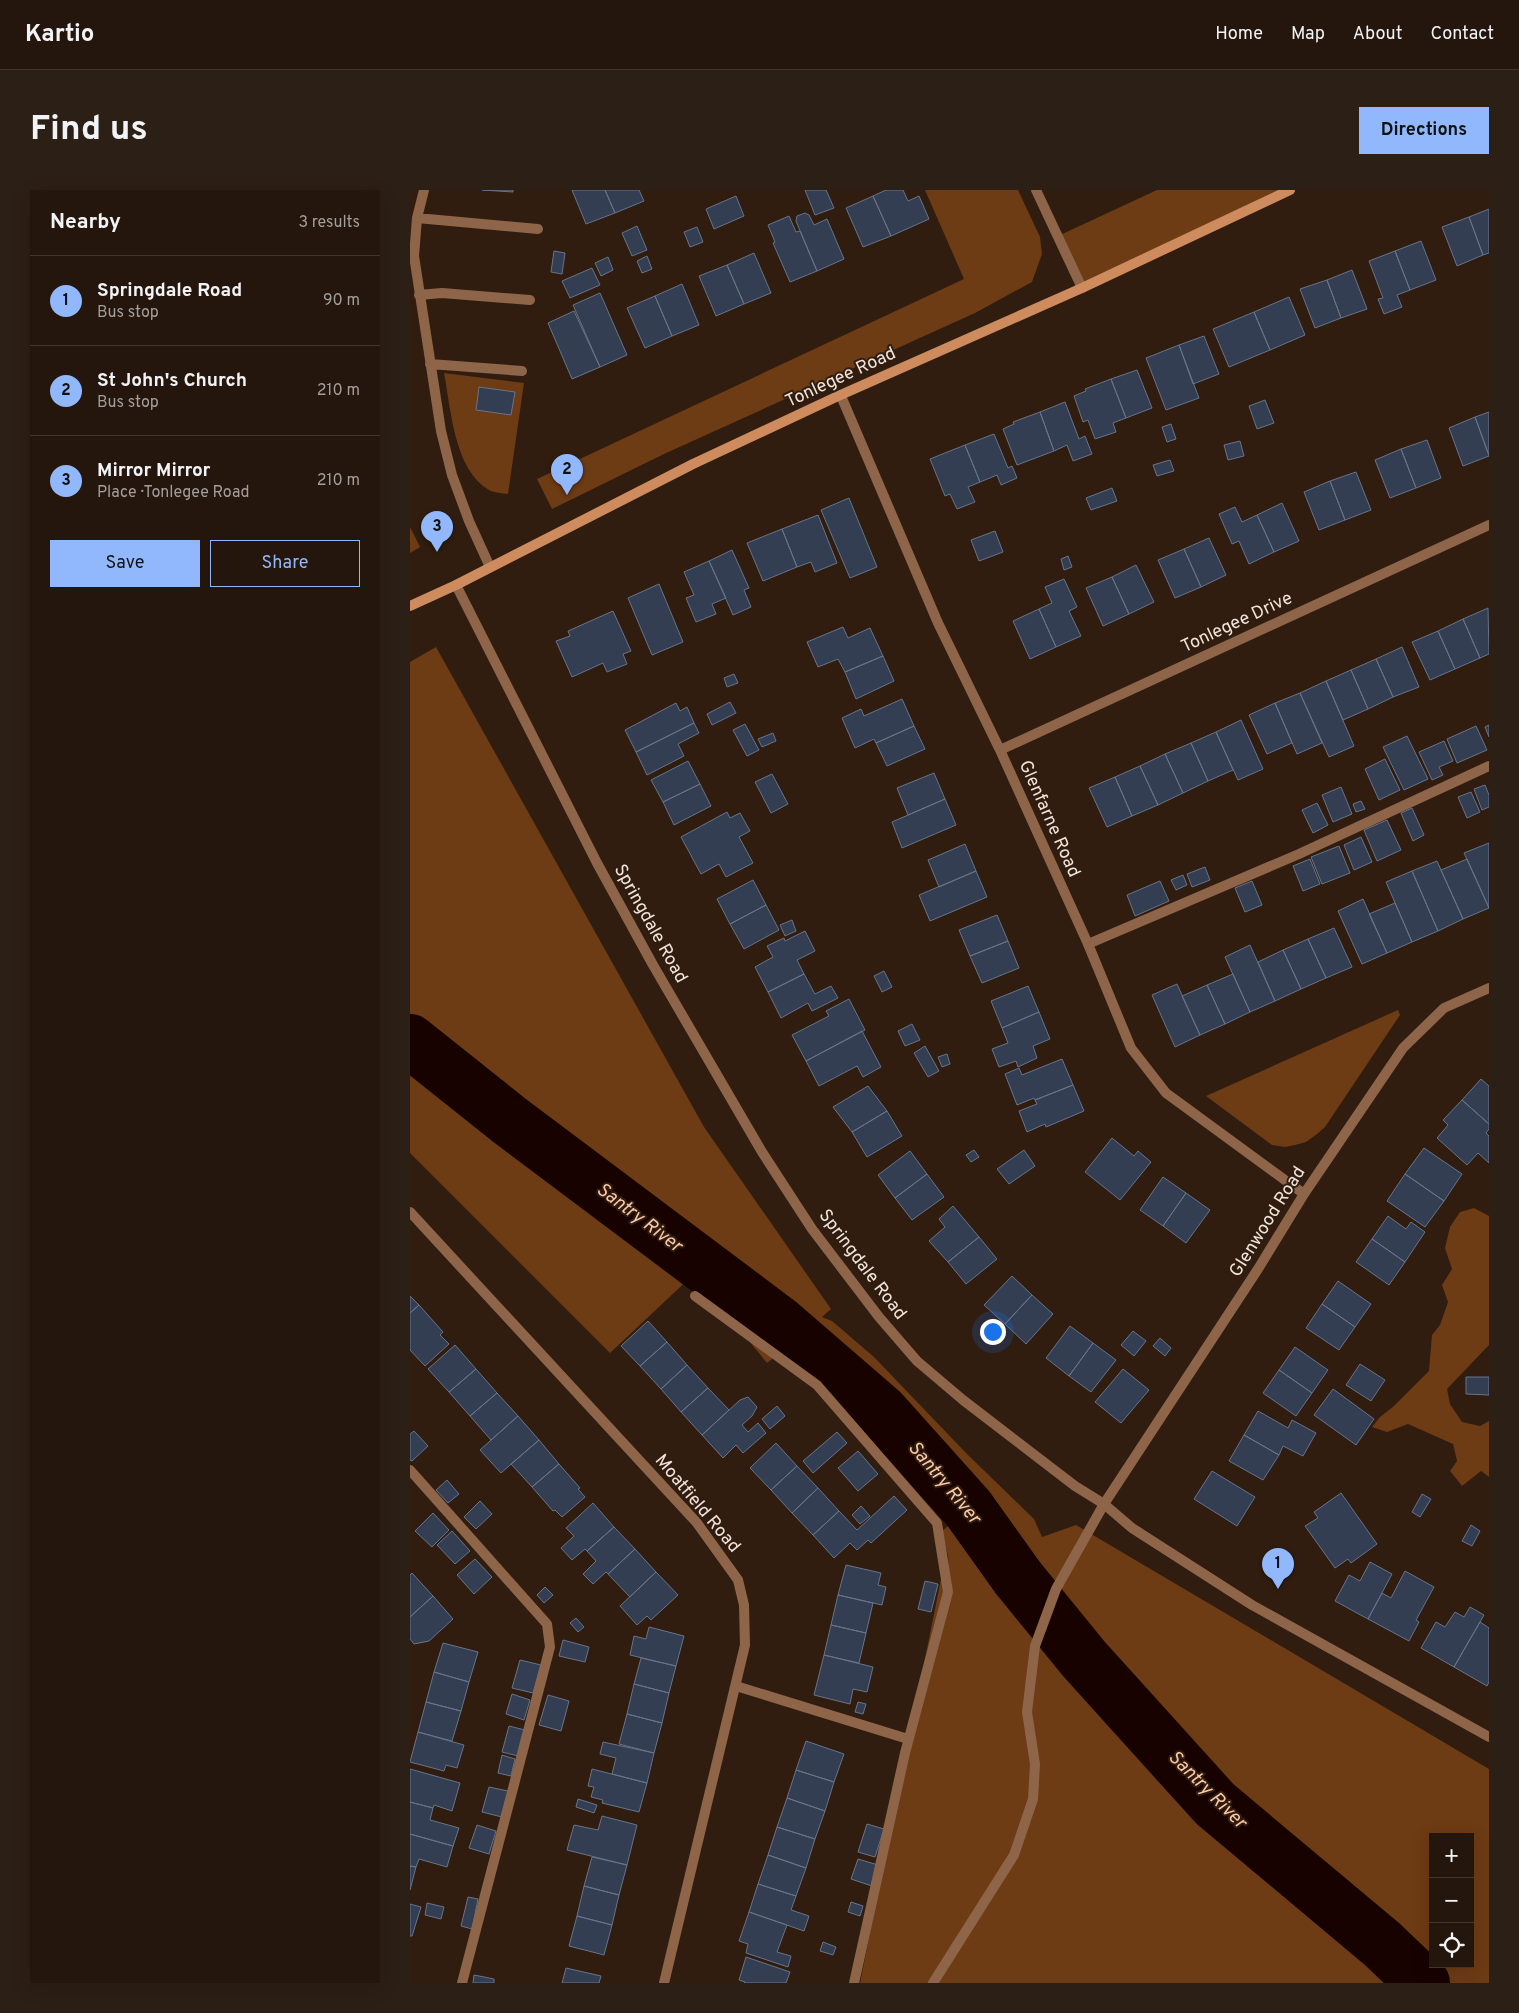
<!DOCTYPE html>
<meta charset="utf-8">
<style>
:root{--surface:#24160c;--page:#2c1f15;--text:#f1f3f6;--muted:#a39f9d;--line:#41352d;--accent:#91b8fd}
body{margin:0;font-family:Overpass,sans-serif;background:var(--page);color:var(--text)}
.controls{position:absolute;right:15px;bottom:15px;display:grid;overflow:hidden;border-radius:0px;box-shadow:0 5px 20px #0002}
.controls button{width:45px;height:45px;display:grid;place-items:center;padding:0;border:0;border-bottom:1px solid var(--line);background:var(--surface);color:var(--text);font:25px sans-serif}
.you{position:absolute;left:582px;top:1141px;width:18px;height:18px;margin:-12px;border:4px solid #fff;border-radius:50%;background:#1a73e8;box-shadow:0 0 0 8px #1a73e833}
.badge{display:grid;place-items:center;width:32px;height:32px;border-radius:50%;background:var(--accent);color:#111;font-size:16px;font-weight:700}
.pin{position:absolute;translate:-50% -41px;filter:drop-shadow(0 1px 2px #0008)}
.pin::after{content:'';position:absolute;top:26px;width:18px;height:15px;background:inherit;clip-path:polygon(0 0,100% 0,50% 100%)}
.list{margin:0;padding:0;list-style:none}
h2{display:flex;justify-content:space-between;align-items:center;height:65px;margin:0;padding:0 20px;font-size:21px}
h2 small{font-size:16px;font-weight:400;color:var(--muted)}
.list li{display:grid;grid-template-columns:32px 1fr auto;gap:15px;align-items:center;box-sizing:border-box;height:90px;padding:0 20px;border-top:1px solid var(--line)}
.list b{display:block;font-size:19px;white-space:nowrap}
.list p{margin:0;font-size:16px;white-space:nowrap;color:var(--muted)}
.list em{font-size:16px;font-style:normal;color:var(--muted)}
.actions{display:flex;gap:10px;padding:15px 20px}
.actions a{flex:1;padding:11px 0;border:1px solid var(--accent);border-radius:0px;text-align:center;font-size:18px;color:var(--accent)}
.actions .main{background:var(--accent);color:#111}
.icon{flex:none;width:28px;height:28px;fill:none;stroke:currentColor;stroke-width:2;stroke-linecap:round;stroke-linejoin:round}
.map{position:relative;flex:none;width:1079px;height:1793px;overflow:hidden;border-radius:0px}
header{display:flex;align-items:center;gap:30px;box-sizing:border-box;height:70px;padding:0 25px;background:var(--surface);border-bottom:1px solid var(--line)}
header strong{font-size:24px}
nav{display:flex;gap:28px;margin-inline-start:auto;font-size:18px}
.intro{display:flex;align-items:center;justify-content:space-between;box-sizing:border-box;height:120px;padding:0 30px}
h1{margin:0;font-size:35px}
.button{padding:12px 22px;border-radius:0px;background:var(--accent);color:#111;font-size:18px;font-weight:700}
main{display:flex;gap:30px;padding:0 30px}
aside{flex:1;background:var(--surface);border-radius:0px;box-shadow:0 5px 20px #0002}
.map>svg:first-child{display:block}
</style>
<header>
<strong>Kartio</strong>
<nav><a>Home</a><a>Map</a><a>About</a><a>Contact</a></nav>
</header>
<div class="intro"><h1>Find us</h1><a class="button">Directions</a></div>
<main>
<aside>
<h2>Nearby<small>3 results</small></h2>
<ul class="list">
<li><span class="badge">1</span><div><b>Springdale Road</b><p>Bus stop</p></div><em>90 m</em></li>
<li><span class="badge">2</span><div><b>St John's Church</b><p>Bus stop</p></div><em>210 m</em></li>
<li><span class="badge">3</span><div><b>Mirror Mirror</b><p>Place · Tonlegee Road</p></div><em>210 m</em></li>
</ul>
<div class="actions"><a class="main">Save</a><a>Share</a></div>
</aside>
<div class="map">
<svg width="1079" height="1793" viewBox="0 0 1079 1793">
<rect width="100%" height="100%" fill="#301d10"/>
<path fill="#6d3b14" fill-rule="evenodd" d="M515,0H608L630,47L632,64L622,92L565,123L254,264L142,319L127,289L554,89Z
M747,0H879L672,97L648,46Z
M34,183L114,193L98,304C92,303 84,303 79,300C44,280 41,219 34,183Z
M0,337L10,357L0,363Z
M26,457L294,937L421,1119L412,1127L422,1131L464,1167L557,1264L624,1329L632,1347L666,1335L1079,1579V1793H450L532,1384L539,1381L538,1366L532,1341L543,1332L432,1210L377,1157L357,1173L284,1084L200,1163L0,963V472ZM1023,1647H1060V1774H1023Z
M988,820L990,825L915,937L907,944L896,952L885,955L875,957L862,955L796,906Z
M1064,1018L1079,1026V1155L1037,1199L1040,1214L1052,1232L1070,1236L1079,1231V1287L1071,1281L1052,1296L1040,1281L1047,1271L1043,1254L998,1234L977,1242L962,1237L970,1227L984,1216L1019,1181L1022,1145L1030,1135L1038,1112L1032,1095L1042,1079L1035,1058L1040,1037L1050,1022Z"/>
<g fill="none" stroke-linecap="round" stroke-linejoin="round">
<path stroke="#170200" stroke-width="54" d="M0,851L99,930L368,1132L472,1222L558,1318L608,1388L674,1469L805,1614L972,1754L1013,1793"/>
</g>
<path fill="#333e52" stroke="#67748a" d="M72,0H103V2Z
M162,0H195L205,23L176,34Z
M195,0H229L234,11L205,23Z
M395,0H416L424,18L405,25Z
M476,0H493L498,11L509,6L519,29L481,46L463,6Z
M326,6L334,26L304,39L296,19Z
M463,6L481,46L453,57L436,18Z
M1079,19V63L1073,65L1059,27Z
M395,23L399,25L404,35L417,29L434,69L407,81L386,31L387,26Z
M379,26L386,42L390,41L407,81L380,92L363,53L365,52L358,35Z
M1059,27L1073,65L1047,76L1032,37Z
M227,36L237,60L222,66L212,43Z
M287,37L293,52L280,57L274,42Z
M1011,51L1026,90L1000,100L985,61Z
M144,61L155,63L152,84L141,82Z
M985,61L1000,100L987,105L992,117L974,124L968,109L973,108L959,71Z
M344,63L361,103L334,114L317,75Z
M237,66L242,79L232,83L227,71Z
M198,67L203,80L191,86L185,73Z
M317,75L334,114L306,126L289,86Z
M182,78L190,95L160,108L152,91Z
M942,80L957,119L931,128L917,90Z
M917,90L931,128L905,138L890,99Z
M272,94L289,135L262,146L245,106Z
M190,103L217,165L190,177L163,115Z
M245,106L262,146L235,158L217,118Z
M879,107L895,145L860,160L844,122Z
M164,121L190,177L162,189L138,133Z
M844,122L860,160L819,177L803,139Z
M794,146L809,184L783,194L769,155Z
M769,155L789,208L756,220L736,168Z
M727,180L742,218L716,228L701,189Z
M701,189L716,228L703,233L706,242L685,249L678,230L673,232L664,206L676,201L675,199Z
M69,197L105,202L101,225L66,220Z
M855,210L864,233L847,239L839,216Z
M655,212L669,249L675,246L682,264L663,271L657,255L644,261L630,222Z
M630,222L644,261L607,275L593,239L604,234L603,232Z
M1079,222V265L1065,227Z
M1065,227L1079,266L1053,276L1039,238Z
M761,234L766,249L757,252L752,237Z
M584,244L598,278L602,276L607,288L591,295L587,285L570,292L555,255Z
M1017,250L1031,288L1006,298L991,259Z
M830,251L834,266L818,270L814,255Z
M555,255L570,292L558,297L565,312L547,319L540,304L535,306L520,269Z
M991,259L1006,298L980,308L965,270Z
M760,270L764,281L747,286L743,275Z
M946,282L961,320L935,330L920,291Z
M920,291L935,330L909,340L894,302Z
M702,298L707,311L681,320L676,308Z
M439,308L467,377L440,388L411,320Z
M872,313L889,351L864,362L847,325Z
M825,317L832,332L847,325L864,362L839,374L829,351L822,354L809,324Z
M408,325L427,373L405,382L401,372L387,377L372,339Z
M372,339L387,377L353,391L337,353Z
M585,341L593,362L569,371L561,350Z
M799,348L816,385L791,397L774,359Z
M774,359L791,397L765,408L748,370Z
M322,360L339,398L334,400L341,417L323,425L299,371Z
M658,366L662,377L654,380L651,369Z
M299,371L316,408L302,414L306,424L286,432L276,408L284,405L274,382Z
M726,375L744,412L719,424L702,387Z
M702,387L719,424L693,436L676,398Z
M654,389L667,417L659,421L671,446L646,457L629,419L642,413L635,397Z
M249,394L273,452L242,465L218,408Z
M1078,418L1079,464L1070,468L1053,429Z
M629,419L646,457L620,469L603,431Z
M203,421L221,461L213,464L217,474L197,482L193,473L162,487L146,451L160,446L158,441Z
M1053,429L1070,468L1045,479L1028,441Z
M433,437L438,448L460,438L473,466L435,482L428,469L408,477L397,452Z
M1028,441L1045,479L1020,490L1002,452Z
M992,457L1009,497L983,507L966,469Z
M473,466L484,491L446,509L435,482Z
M966,469L983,507L958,519L941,480Z
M941,480L958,519L933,530L916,491Z
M324,484L328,493L317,497L314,488Z
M916,491L944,556L919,567L890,503Z
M890,503L912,553L887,564L865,513Z
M492,509L504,536L466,553L464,549L445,558L432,528L451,519L454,526Z
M320,512L326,523L302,535L297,524Z
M266,513L270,521L277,517L284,533L226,562L215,540Z
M865,513L882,553L857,564L839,525Z
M831,530L853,579L828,590L806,542Z
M284,533L289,543L268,554L274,566L237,585L226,562Z
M335,534L349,560L337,566L323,540Z
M1079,535V547L1075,537Z
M504,536L515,559L477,576L466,553Z
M1066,536L1077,560L1047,573L1037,549Z
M806,542L823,580L798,591L781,553Z
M363,543L366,551L352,557L348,549Z
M997,546L1018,589L994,600L973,557Z
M1034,551L1043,571L1029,577L1033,585L1022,590L1009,562Z
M781,553L798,591L773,603L755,564Z
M755,564L773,603L748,615L730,576Z
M975,569L990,600L969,610L955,579Z
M278,571L290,594L253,612L241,590Z
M730,576L748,615L722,626L705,587Z
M524,583L535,609L498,625L487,598Z
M362,584L378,614L361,623L345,592Z
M705,587L722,626L697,637L679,598Z
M290,594L301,616L264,635L253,612Z
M1075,595L1079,605V617L1072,620L1064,599Z
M931,597L942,624L923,632L912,605Z
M1061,602L1070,622L1057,628L1048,607Z
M535,609L546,635L492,658L482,632Z
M951,611L955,619L946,622L943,614Z
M907,613L918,635L903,643L892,620Z
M1002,618L1014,645L1003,651L991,623Z
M317,622L320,628L330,623L340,641L329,647L343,673L316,687L309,674L291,684L271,647Z
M977,630L991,660L967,671L954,640Z
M951,647L962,672L944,680L934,655Z
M1079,653V718L1054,663Z
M555,654L566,681L529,697L518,670Z
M929,656L940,683L912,694L901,667Z
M900,669L910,694L893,701L883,676Z
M1057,669L1079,718L1053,729L1031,680Z
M1027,671L1053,729L1028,741L1002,681Z
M795,677L800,690L782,697L777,684Z
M566,681L577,707L520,731L509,705Z
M1002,681L1028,741L1002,752L976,692Z
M773,685L777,695L766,700L761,690Z
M343,690L356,715L320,734L307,709Z
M750,691L759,711L725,726L717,705Z
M842,691L852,715L835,722L825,698Z
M953,709L977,763L952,774L928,721Z
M985,713L1002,752L977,763L959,724Z
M356,715L369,740L334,759L320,734Z
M587,725L598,751L560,766L549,740Z
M382,730L386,741L375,746L370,735Z
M924,738L942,777L916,788L898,749Z
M395,741L405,761L387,770L394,784L358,802L345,777L363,767L357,756L374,748L375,751Z
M898,749L916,788L891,799L873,760Z
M598,751L609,778L572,793L560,766Z
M840,755L865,811L840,822L815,767Z
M873,760L891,799L865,811L848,772Z
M474,781L482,797L472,802L464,786Z
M394,784L405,804L421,796L428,808L402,821L398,813L371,828L358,802Z
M823,784L840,822L815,834L797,795Z
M767,794L790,845L765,857L742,805Z
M797,795L815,834L790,845L772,806Z
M618,796L629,822L592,838L581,811Z
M439,809L455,840L396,871L382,845L419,826L416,821Z
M629,822L640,849L623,856L627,868L608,877L606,871L589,877L582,859L598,853L592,838Z
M502,834L510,850L495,856L488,841Z
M452,841L471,877L453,887L447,876L409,896L396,871Z
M515,856L529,881L518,887L504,863Z
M537,864L540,874L532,877L528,867Z
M652,869L663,895L625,910L624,908L607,915L595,884L609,878L612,885Z
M1071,889L1079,896V934L1052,910Z
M663,895L674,921L636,937L635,934L617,942L609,921L627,914L625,910Z
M458,896L477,921L442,942L423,917Z
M1052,910L1079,934V939L1076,943L1079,946V973L1068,963L1057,975L1027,948L1038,935L1033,930Z
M477,921L492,946L457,967L442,942Z
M702,948L724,966L728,961L741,972L710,1010L675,982Z
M1014,958L1052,984L1034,1011L995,984Z
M564,960L569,967L561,972L556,965Z
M614,960L625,976L599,994L587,979Z
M500,961L517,984L485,1008L468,985Z
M517,984L534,1007L502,1030L485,1008Z
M995,984L1034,1011L1015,1037L977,1011Z
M753,987L776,1003L753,1036L730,1020Z
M776,1003L800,1020L776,1053L753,1036Z
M543,1016L569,1047L538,1072L519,1051L535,1037L529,1029Z
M978,1026L996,1039L1001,1032L1015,1042L995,1072L962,1049Z
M569,1047L587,1069L556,1094L538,1072Z
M962,1049L995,1072L979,1095L946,1072Z
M602,1086L622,1105L595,1134L574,1115Z
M928,1091L961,1114L945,1137L912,1114Z
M622,1105L643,1124L616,1154L595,1134Z
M0,1106L9,1115L0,1123Z
M912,1114L945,1137L929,1160L896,1138Z
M9,1115L33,1142L30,1145L39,1154L15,1176L0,1160V1123Z
M238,1131L257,1152L230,1176L211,1156Z
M660,1136L683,1153L659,1186L636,1168Z
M723,1141L736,1151L724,1166L711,1155Z
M750,1148L761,1158L755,1166L743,1156Z
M257,1152L277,1175L251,1199L230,1176Z
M683,1153L706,1170L681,1202L659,1186Z
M45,1155L66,1179L39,1202L18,1179Z
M885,1157L918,1180L902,1203L869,1180Z
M950,1174L975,1190L961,1211L936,1195Z
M277,1175L298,1198L271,1222L251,1199Z
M66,1179L87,1203L60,1226L39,1202Z
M713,1179L739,1200L711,1233L685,1212Z
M869,1180L902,1203L886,1226L853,1203Z
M1056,1187H1079V1205L1056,1204Z
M298,1198L319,1220L292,1245L271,1222Z
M923,1199L964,1229L946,1255L904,1225Z
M87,1203L108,1226L81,1250L60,1226Z
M338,1207L347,1217L342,1226L332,1235L338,1242L348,1233L356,1243L333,1263L326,1255L313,1268L292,1245L330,1210Z
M367,1216L375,1226L360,1239L352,1229Z
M848,1221L878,1238L882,1230L906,1243L893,1266L873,1256L869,1265L834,1245Z
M108,1226L129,1250L91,1283L70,1260Z
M4,1241L18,1256L2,1271L0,1270V1244Z
M427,1242L437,1253L403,1283L393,1271Z
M834,1245L869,1265L853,1290L819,1271Z
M129,1250L149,1274L122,1297L101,1274Z
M366,1253L387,1276L361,1300L340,1278Z
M448,1261L468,1284L448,1301L428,1278Z
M149,1274L170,1298L168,1299L175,1307L152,1327L145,1320L143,1321L122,1297Z
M387,1276L408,1298L382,1323L361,1300Z
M802,1281L845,1307L827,1336L784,1309Z
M37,1290L49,1304L38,1313L26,1300Z
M408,1298L429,1321L403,1345L382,1323Z
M931,1303L967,1354L941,1373L938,1369L925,1378L895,1336L908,1328L904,1322Z
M1012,1304L1021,1309L1010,1327L1002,1322Z
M484,1306L497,1320L461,1353L458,1350L447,1360L440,1353L424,1368L403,1345L429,1321L447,1340Z
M70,1311L82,1324L66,1339L54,1327Z
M183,1313L204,1337L177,1361L175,1359L162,1370L151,1358L164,1346L156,1338Z
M451,1316L460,1326L450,1334L442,1325Z
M23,1323L39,1340L22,1357L5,1341Z
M1061,1335L1070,1341L1062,1356L1052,1351Z
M204,1337L225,1359L198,1384L196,1382L183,1394L173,1384L186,1371L177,1361Z
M42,1341L60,1361L45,1374L27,1355Z
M225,1359L246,1382L220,1407L198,1384Z
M65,1369L82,1387L64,1404L47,1385Z
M960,1372L982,1384L958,1429L925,1411L939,1385L950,1391Z
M436,1375L471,1383L468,1395L476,1397L472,1415L428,1405Z
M995,1381L1024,1397L1006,1430L1009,1432L999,1451L958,1429L972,1403L981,1408Z
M246,1382L268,1405L241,1430L237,1426L227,1435L210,1416Z
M2,1383L23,1406L0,1427V1385Z
M515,1391L528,1394L521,1422L508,1419Z
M135,1397L143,1405L134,1413L127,1405Z
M428,1405L463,1413L456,1443L421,1435Z
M23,1406L43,1429L19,1451L4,1454L0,1449V1427Z
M1060,1417L1074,1425L1044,1477L1011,1458L1026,1432L1035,1437L1045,1422L1054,1427Z
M166,1428L174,1437L168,1442L160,1433Z
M1070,1432L1079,1438V1492L1077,1496L1044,1477Z
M421,1435L456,1443L449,1473L414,1465Z
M239,1437L274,1446L266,1476L220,1465L224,1446L236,1449Z
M153,1450L179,1457L175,1472L149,1466Z
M33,1453L68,1462L59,1492L24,1482Z
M414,1465L463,1477L457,1502L443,1499L440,1514L404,1505Z
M231,1468L266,1476L259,1503L224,1494Z
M110,1470L131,1475L123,1503L102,1498Z
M24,1482L59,1492L51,1521L16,1512Z
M224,1494L259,1503L252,1533L217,1524Z
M102,1504L120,1510L114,1530L96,1524Z
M138,1505L159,1511L151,1541L129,1535Z
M16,1512L51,1521L42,1551L8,1542Z
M448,1512L456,1514L453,1524L445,1522Z
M217,1524L252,1533L244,1563L209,1554Z
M99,1536L115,1540L108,1566L92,1562Z
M8,1542L54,1555L47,1578L36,1575L34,1581L0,1572Z
M396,1551L434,1564L424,1592L386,1580Z
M193,1552L244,1563L237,1593L202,1584L206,1568L190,1564Z
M92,1565L105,1569L101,1586L88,1583Z
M0,1579L50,1593L42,1621L24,1615L23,1618L0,1612Z
M182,1579L237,1593L229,1622L192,1613L193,1610L181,1607L184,1597L178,1596Z
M386,1580L424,1592L415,1621L377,1608Z
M79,1597L98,1601L92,1627L72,1622Z
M377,1608L415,1621L405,1649L367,1637Z
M168,1609L187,1615L184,1623L166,1617Z
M0,1612L23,1618L20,1630L49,1638L43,1656L0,1644Z
M192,1626L227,1635L217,1675L157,1660L164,1635L188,1640Z
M457,1634L474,1639L465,1667L448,1662Z
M67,1635L86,1641L79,1664L59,1658Z
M367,1637L405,1649L396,1678L358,1665Z
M0,1644L43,1656L37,1677L9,1669L6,1677L0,1676Z
M358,1665L396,1678L386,1706L348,1694Z
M182,1667L217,1675L209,1705L174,1696Z
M448,1669L468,1675L462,1696L441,1689Z
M0,1676L6,1677L0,1700Z
M348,1694L386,1706L381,1720L399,1726L394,1741L339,1722Z
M174,1696L209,1705L202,1735L167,1726Z
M58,1707L68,1709L62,1739L51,1736Z
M441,1712L453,1716L450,1726L438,1722Z
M17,1713L34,1717L31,1729L15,1725Z
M0,1714L11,1717L2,1746H0Z
M339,1722L377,1735L367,1762L381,1766L378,1777L336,1763L338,1754L329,1751Z
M167,1726L202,1735L194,1765L159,1756Z
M413,1752L426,1757L423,1765L410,1761Z
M336,1767L380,1782L376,1793H334L335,1792L329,1790Z
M156,1778L191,1786L189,1793H152Z
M64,1785L84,1789V1793H63Z"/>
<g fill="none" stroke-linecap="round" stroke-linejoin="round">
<path stroke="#8f6549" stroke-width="10" d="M14,0L7,28L4,66L31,241L42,285L59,331L80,377
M7,28L128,39
M9,105L32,103L120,110
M20,174L112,181
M678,754L889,664L1079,576
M285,1106L407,1195L527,1333L538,1402L495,1563L444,1793
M0,1280L137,1434L140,1457L52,1793
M326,1496L498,1549
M523,1793L604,1665L623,1609L625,1574L617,1522L625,1456L646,1399L694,1314"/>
<path stroke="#8f6549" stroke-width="10" d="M626,0L672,98
M431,206L528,433L590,560L678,754L721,858L756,903L894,1004
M590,560L1079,335
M0,1022L287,1333L328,1390L334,1415L335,1455L254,1793
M694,1314L848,1079L894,1004L993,858L1034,818L1079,798"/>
<path stroke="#8f6549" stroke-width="10" d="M46,395L187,673L243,775L352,962L402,1039L469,1127L507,1171L553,1210L665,1296L694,1314L722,1338L842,1415L1079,1547"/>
<path stroke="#ce8b5d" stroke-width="10" d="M0,416L46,395L283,274L426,207L672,98L880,0"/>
</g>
<g text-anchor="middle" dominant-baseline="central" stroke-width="4" stroke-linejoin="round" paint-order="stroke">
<g font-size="18" fill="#f1e4db" stroke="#301d10">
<text transform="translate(431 188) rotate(-25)">Tonlegee Road</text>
<text transform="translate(827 433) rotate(-25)">Tonlegee Drive</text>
<text transform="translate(639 629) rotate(66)">Glenfarne Road</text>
<text transform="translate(240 734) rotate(61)">Springdale Road</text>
<text transform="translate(858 1032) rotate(-58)">Glenwood Road</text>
<text transform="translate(452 1075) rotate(53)">Springdale Road</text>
<text transform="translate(287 1314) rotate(50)">Moatfield Road</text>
</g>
<g font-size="19" font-style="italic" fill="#fac8a7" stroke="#301d10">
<text transform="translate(229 1028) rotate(37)">Santry River</text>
<text transform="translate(534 1293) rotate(50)">Santry River</text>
<text transform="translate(797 1600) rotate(45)">Santry River</text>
</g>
</g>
</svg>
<div class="controls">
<button>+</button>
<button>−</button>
<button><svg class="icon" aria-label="locate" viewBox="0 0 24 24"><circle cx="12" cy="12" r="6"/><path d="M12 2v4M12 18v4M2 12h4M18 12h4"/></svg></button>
</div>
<div class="you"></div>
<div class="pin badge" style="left:868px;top:1399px">1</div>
<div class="pin badge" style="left:157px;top:305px">2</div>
<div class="pin badge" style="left:27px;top:362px">3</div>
</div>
</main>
